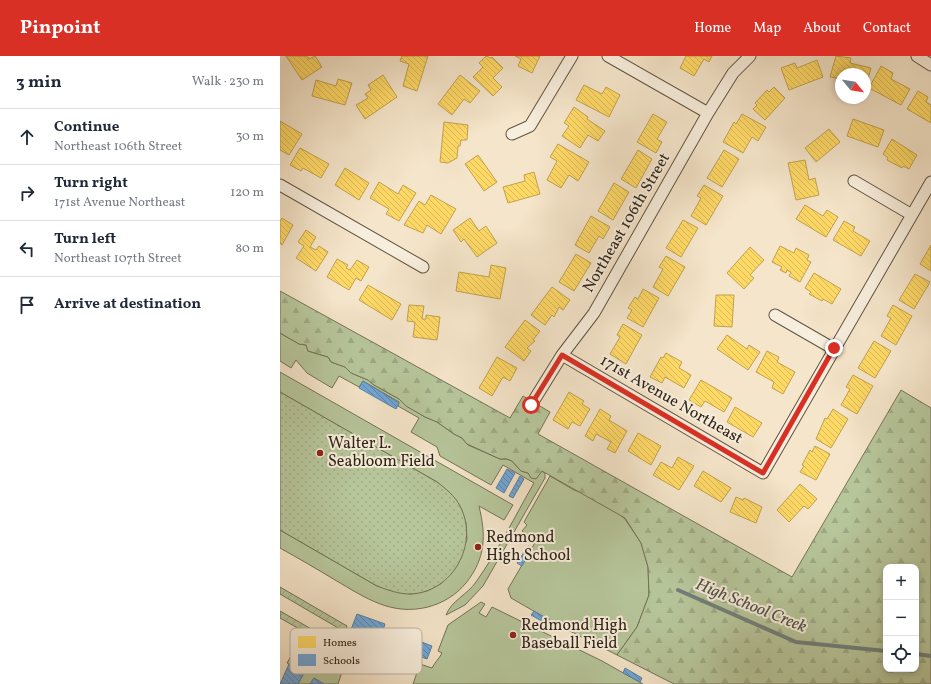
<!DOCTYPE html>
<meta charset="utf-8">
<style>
:root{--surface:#fff;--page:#f2f2f3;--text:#1f2937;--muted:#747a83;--line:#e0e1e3;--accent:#d93025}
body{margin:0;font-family:Vollkorn,serif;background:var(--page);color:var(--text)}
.controls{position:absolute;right:12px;bottom:12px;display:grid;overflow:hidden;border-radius:8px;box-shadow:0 2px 6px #0003}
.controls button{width:36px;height:36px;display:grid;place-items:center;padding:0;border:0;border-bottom:1px solid var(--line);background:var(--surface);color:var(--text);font:20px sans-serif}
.compass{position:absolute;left:555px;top:12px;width:36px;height:36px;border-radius:50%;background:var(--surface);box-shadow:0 2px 6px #0003;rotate:120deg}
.stop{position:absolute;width:12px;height:12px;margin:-9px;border:3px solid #d93025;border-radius:50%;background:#fff}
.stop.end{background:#d93025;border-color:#fff;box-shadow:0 1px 4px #0008}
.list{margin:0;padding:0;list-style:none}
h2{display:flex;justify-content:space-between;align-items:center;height:52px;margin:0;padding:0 16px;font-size:17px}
h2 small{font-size:13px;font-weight:400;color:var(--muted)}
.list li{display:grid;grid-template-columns:26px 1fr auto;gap:12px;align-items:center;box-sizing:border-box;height:56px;padding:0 16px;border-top:1px solid var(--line)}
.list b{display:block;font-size:15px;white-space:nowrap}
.list p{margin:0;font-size:13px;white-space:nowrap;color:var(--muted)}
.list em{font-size:13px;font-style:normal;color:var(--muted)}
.icon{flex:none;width:22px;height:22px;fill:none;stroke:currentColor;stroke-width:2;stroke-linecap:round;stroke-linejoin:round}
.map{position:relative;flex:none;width:651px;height:628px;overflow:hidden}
header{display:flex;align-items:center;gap:24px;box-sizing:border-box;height:56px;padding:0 20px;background:var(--accent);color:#fff}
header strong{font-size:19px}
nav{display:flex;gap:22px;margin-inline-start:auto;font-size:14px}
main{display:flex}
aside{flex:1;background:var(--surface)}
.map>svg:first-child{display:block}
</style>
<header>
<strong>Pinpoint</strong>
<nav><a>Home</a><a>Map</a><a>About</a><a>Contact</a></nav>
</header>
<main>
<aside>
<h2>3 min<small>Walk · 230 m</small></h2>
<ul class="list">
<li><svg class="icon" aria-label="ahead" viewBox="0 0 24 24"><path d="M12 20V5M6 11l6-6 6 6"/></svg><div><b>Continue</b><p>Northeast 106th Street</p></div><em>30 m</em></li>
<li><svg class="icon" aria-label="right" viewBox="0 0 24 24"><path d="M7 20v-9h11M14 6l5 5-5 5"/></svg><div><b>Turn right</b><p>171st Avenue Northeast</p></div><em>120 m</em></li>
<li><svg class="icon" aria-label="left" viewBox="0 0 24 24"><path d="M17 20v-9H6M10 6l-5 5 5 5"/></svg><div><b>Turn left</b><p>Northeast 107th Street</p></div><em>80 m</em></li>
<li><svg class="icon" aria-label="arrive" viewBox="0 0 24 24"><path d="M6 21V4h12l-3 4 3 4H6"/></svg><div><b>Arrive at destination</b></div></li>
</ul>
</aside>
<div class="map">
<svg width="651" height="628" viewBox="0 0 651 628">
<defs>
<pattern id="forest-firs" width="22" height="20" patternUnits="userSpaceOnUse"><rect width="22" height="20" fill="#b7c69b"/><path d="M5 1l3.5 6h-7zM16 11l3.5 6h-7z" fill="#9eaa85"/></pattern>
<pattern id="park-dots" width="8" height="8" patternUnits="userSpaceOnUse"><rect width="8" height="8" fill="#b7c69b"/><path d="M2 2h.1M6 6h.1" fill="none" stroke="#9eaa85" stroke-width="1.8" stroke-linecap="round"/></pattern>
<pattern id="garden-furrows" width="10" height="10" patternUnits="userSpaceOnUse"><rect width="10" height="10" fill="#b7c69b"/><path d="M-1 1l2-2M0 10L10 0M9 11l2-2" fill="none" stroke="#9eaa85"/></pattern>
<pattern id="homes-back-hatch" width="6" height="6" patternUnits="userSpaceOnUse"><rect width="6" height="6" fill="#ffd966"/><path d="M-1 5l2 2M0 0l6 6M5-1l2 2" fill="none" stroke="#dbba58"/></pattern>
<pattern id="schools-back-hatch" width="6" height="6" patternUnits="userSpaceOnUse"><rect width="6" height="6" fill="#6fa8dc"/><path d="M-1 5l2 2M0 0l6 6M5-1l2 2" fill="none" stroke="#5c88b1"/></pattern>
</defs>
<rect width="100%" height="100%" fill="#f5e5ca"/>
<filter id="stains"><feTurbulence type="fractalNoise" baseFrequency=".005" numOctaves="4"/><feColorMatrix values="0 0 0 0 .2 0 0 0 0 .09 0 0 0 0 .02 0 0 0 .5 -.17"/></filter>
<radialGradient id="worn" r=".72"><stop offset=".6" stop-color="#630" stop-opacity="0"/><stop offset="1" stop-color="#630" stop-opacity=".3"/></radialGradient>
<path fill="#b7c69b" stroke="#727458" d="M0,277L19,288L26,289L28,295L48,301L51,306L65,311L71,317L88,324L94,329L119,343L127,350L145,361L157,366L174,378L182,382L188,389L220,403H227L232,405L241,415L248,417L261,415L265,417V422L203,530L185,549L166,559C172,544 187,539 196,526C218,495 235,460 254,427L223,409L211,429L160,400L157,391L131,376L139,362L118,350L119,346L83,325L79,331L59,320L52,332L27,317L16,304L11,312L0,305Z
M0,316L233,449L224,464L199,450C206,479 206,502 186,527C176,539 163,547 148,551C111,560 86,542 55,524C37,513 18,502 0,492V474L97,530L130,538L147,535L162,527L187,484L186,467L180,450L170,437L157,426L0,336Z
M270,420L294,434L323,444L345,463L361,487L368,511L369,539L357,571L337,599L278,569L231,542L228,533L256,485L242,475L247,469L244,466Z
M201,546L205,548L199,557L206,561L212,551L322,605L363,628H133L140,608L152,612C155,606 159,603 162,597L158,595L168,569Z
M23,579L66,604L58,628H44L34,622L30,628H18L24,617L7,607Z"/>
<path fill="url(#forest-firs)" stroke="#727458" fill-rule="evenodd" d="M0,235L230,362L243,340L270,356L258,378L512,521L621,334L651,352V628H394L337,599L357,571L369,539L368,511L361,487L345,462L262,415L256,423L251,422L248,417L241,415L232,405L227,403H220L187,388L182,382L174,378L157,366L145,361L126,350L119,343L94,329L88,324L71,317L65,311L51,306L48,301L28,295L26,289L19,288L0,277ZM606,511H636V613H606Z"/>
<path fill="url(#park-dots)" stroke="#727458" d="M0,336L157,426C166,433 175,440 180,450C200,488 172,537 130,538C118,538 108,534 97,530L0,474Z"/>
<path fill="url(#garden-furrows)" stroke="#727458" d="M0,531L67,570L65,576L0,538Z
M0,555L54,586L53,592L0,562Z"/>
<path fill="url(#homes-back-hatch)" stroke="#c0a24e" d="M6,0H27L29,3L35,0L42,11L22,24Z
M122,0H148L137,35L123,30L129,8L120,5Z
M206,0L211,2L212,1L223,12L213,22L222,31L213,40L193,21L203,11L199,7Z
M235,0H260L252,17L238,10L241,3Z
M406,0H432L429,6L424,3L414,20L400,12Z
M556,0L571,2L570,7L591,12L586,30L585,18H561V23L550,21Z
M537,4L543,21L509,34L501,12L515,7L517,12Z
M601,10L613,17L611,23L630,33L621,49L589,32Z
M103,19L117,41L85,63L76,49L88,42L85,38L91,34L88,29Z
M180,19L200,35L190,47L184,43L172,59L158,48Z
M58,23L72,27L65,49L32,40L36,24L56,30Z
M304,29L322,38L326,31L340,39L329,61L296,44Z
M494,31L505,42L485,64L473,53L477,49L475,47L487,34L489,36Z
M638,35L648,41L646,46L651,49V67L627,53Z
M294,51L308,61L307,63L325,75L318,85L308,79L300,92L282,80L289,70L284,67Z
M373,58L387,66L377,83L382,86L376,97L357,86Z
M462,58L486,71L478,85L472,81L463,97L443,86L454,66L456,68Z
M573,63L604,74L598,91L567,80Z
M0,65L22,78L9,99L0,94Z
M164,66L188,69L187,84H181L180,90H178L177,102L168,107L160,106Z
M549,73L560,86L536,106L525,92Z
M612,83L637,99L629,113L623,110L622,112L607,104L608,102L603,98Z
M278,88L309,106L298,125L289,119L281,132L267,124L277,105L270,101Z
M20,92L49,108L41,122L23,112L21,115L10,109Z
M358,94L372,103L356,132L341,123Z
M444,94L459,103L442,131L427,122Z
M198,99L217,126L204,135L185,108Z
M525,104L529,124L535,122L539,139L516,144L508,107Z
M65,112L89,127L79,144L55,129Z
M254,116L260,138L228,147L223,131L245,125L244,119Z
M99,126L118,138L123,129L136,137L119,165L106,158L109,153L90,142Z
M334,127L349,136L333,164L318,155Z
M424,129L443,140L426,169L411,160L421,142L417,140Z
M151,139L176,153L161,178L147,169L143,177L124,169L139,145L145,149Z
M525,149L543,160L547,154L558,161L546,181L516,163Z
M311,160L330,171L323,183L319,180L309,197L295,189Z
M2,162L13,169L2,189L0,187V165Z
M190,162L199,175L206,170L217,187L197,201L184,183L181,186L173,174Z
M403,164L418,172L401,201L386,192Z
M564,165L575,171L573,175L590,185L581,200L553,184Z
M26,174L36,181L30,191L36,194L39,190L48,196L36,215L16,202L24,190L18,186Z
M651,189V215L640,208Z
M500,190L514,197L516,192L529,199L527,204L531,206L520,226L509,220L511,216L507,214L506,217L500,214L502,211L492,206Z
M470,191L484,204L470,219L474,222L464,233L447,217Z
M296,198L311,207L294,235L279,226Z
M386,200L405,211L388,240L373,231L383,213L379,211Z
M57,203L68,209L66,212L70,214L77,204L89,211L81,225L76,222L69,234L47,221Z
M211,209L226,212L220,243L176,235L179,216L209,221Z
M534,217L561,233L552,248L543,243L542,245L529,238L531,236L525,232Z
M635,218L650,226L634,253L619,244Z
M88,229L121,248L112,264L79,244Z
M272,231L290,244L283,254L279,251L274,261L272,259L265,269L251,259Z
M363,233L379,242L363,271L347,262L352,254L348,252L355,241L358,243Z
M436,239H454L452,271L434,270Z
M129,249L144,250L142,263H146V259L160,261L157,284L133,281L135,266L127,265Z
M613,249L632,260L616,289L601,280L611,262L607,260Z
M245,264L260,275L253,284L255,285L247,292L251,295L244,305L225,291Z
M343,268L362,279L346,308L330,298L340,281L337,279Z
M447,279L467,293L469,289L480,296L468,314L437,293Z
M594,285L611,295L595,322L578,312Z
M487,295L499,301L497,306L515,316L503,338L492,332L494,326L476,316Z
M386,297L402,306L399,312L411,319L404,332L385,321L382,327L370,321L381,301L383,302Z
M217,301L237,312L230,325L223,321L212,340L199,332Z
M573,319L593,330L577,358L561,349L570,333L566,331Z
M421,324L452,342L444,356L425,345L421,351L409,344Z
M289,336L304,345L302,348L310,353L300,370L292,366L288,373L273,364Z
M455,351L482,367L473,381L447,366Z
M320,353L331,360L329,364L347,375L335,397L327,393L331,386L316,378L313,385L305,380Z
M553,353L568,363L551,392L536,383L545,362L547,363Z
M358,377L381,390L371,409L348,395Z
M535,390L550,398L536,424L520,416L524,410L522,409L530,394L532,396Z
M398,401L414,410L399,434L373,419L381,406L392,412Z
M423,415L451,432L441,446L414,430Z
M520,428L537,443L528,453L524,450L509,466L497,454Z
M456,441L463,444L464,442L482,451L476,467L450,456Z"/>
<path fill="url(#schools-back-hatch)" stroke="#5c80a0" d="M83,325L119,347L116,353L79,332Z
M227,413L235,417L224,437L216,432Z
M240,420L244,423L233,442L229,440Z
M248,490L252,492L242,510L237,507Z
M254,555L271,565L269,569L251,559Z
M77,558L105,568L99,586L70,576Z
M128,577L140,582L139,585L152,590L147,603L122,594Z
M9,608L24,617L18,628H0Z
M345,612L362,622L360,626L343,617Z
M34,622L44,628H30Z"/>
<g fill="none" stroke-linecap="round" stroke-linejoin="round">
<path stroke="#717f7a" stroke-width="4" d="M398,534L516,586L606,595
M636,598L651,600"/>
<defs>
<path id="street" d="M328,0L428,57
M637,0L651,9
M232,78L250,70L292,0
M574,125L632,159
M0,129L143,211
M495,259L554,293
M282,299L483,417L651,126
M251,349L282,299L314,257L428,57L453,17L470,0"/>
</defs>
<use href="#street" stroke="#605442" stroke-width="13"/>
<use href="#street" stroke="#f8eedd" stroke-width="11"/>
</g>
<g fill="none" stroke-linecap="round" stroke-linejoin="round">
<path stroke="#d93025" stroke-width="5" d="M251,349L282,299L483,417L554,292"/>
</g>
<g fill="#8f2418" stroke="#f8eedd" stroke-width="1.5">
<circle cx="40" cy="397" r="4"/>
<circle cx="198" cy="491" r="4"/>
<circle cx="233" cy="579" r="4"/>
</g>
<g text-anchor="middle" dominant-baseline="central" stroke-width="4" stroke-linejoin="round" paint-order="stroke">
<g font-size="16" fill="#2e2315" stroke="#f8eedd">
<text transform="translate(347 167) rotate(-60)">Northeast 106th Street</text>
<text transform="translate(391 344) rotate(30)">171st Avenue Northeast</text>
</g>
<g font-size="16" fill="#2e2315" stroke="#f8eedd" text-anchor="start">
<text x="48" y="388">Walter L.<tspan x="48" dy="18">Seabloom Field</tspan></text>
<text x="206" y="482">Redmond<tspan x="206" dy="18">High School</tspan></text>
<text x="241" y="570">Redmond High<tspan x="241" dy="18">Baseball Field</tspan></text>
</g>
<g font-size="17" font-style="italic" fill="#4f5147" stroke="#f8eedd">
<text transform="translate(471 550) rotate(22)">High School Creek</text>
</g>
</g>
<rect x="10" y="572" width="132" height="46" rx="6" fill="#f8eedd" stroke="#bbb1a1" stroke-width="1"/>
<rect x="18" y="580" width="18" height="12" fill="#ffd966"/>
<rect x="18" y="598" width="18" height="12" fill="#6fa8dc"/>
<g font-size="11" fill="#2e2315">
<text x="43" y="590">Homes</text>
<text x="43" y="608">Schools</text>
</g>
<rect width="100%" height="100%" filter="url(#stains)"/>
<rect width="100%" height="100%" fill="url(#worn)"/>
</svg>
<div class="controls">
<button>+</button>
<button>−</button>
<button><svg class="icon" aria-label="locate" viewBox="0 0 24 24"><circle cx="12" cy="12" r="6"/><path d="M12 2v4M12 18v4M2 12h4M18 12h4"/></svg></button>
</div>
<svg class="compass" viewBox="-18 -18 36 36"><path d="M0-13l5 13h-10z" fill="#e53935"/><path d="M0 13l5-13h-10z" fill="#747a83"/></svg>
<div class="stop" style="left:251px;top:349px"></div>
<div class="stop end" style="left:554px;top:292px"></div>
</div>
</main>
